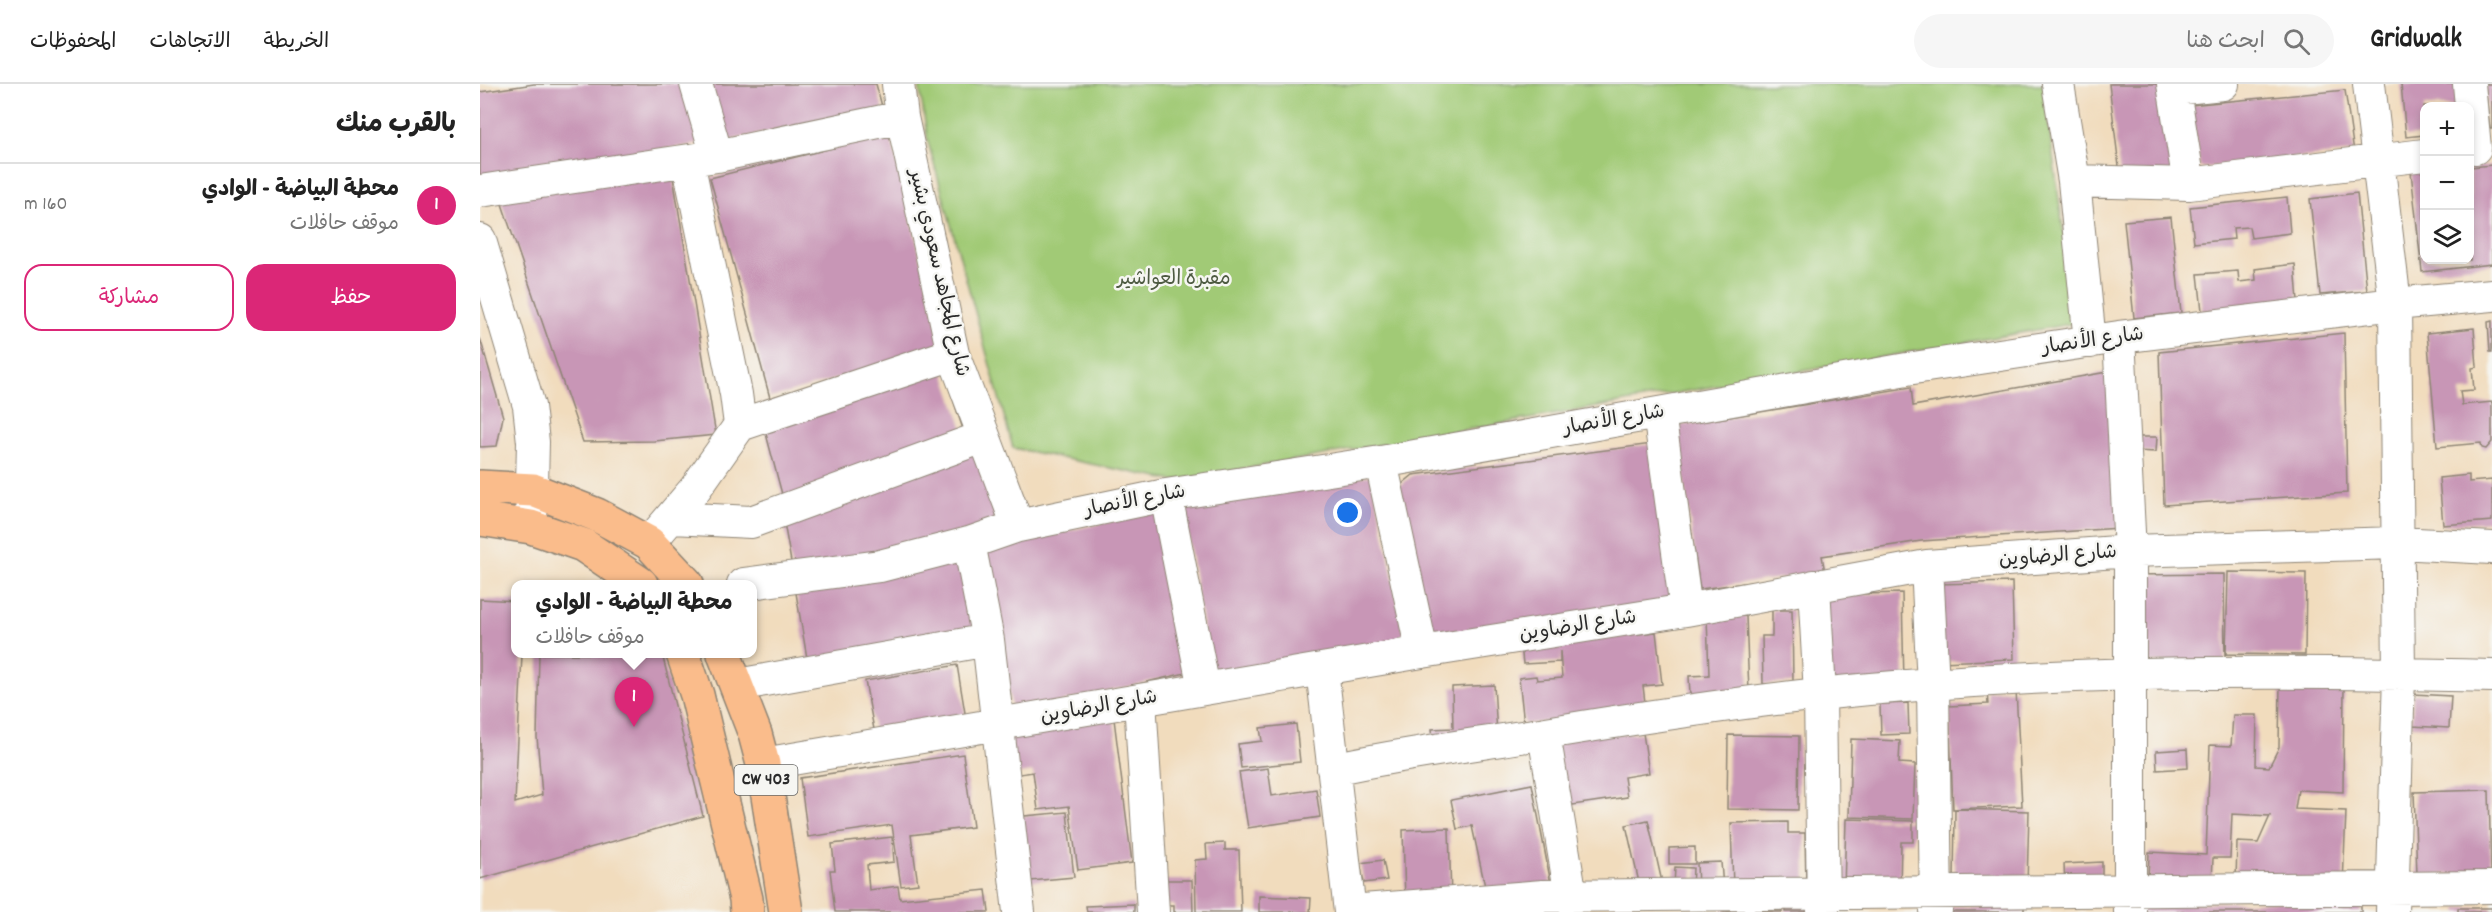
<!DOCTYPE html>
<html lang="ar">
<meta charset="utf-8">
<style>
:root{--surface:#fff;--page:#f6f6f6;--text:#222;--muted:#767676;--line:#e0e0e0;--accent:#db2777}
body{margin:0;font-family:Dekko,"Playpen Sans Arabic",sans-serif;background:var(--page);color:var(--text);direction:rtl}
.controls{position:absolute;right:18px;top:18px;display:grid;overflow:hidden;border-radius:12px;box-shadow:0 3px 9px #0003}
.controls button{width:54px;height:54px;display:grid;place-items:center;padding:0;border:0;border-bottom:2px solid var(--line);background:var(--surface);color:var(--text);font:30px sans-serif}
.you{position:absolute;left:868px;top:429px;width:21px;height:21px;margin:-15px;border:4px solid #fff;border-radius:50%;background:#1a73e8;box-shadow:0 0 0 9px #1a73e833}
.badge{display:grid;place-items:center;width:39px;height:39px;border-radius:50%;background:var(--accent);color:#fff;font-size:20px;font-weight:700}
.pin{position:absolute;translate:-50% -50px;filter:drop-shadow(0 2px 3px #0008)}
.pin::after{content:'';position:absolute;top:32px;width:21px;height:18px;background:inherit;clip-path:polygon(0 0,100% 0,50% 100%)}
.popup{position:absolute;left:31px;top:496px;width:246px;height:78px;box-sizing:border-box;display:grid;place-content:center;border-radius:12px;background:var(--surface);filter:drop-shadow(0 2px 4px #0005);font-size:20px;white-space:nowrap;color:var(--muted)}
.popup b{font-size:22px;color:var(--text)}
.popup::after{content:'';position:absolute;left:50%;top:100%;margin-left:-12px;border:12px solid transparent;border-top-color:var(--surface)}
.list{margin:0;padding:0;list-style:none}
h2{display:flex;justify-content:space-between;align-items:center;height:78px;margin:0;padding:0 24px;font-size:26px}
h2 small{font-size:20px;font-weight:400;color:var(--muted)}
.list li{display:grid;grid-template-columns:39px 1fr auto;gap:18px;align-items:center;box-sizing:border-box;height:84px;padding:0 24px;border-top:2px solid var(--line)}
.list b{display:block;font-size:22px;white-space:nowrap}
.list p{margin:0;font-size:20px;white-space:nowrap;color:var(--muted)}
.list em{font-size:20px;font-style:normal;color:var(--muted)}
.actions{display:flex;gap:12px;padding:18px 24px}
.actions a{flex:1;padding:14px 0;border:2px solid var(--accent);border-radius:18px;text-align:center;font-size:21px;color:var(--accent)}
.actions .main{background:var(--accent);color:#fff}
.icon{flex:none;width:33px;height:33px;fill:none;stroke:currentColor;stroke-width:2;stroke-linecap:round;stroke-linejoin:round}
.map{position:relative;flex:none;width:2012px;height:828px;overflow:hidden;direction:ltr}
header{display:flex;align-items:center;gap:36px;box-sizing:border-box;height:84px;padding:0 30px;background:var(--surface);border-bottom:2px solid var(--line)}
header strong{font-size:28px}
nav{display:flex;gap:33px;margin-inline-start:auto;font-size:21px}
.search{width:420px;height:54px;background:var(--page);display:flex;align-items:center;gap:15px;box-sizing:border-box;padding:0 21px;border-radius:33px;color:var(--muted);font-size:22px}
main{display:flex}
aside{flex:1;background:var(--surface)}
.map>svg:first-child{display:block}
</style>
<header>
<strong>Gridwalk</strong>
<div class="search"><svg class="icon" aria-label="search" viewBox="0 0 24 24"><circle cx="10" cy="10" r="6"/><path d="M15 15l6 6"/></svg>ابحث هنا</div>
<nav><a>الخريطة</a><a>الاتجاهات</a><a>المحفوظات</a></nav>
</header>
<main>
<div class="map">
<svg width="2012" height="828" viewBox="0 0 2012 828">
<rect width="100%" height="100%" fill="#f6f6f2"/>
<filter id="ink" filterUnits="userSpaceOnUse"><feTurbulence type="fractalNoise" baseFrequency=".0167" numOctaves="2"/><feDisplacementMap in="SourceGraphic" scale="12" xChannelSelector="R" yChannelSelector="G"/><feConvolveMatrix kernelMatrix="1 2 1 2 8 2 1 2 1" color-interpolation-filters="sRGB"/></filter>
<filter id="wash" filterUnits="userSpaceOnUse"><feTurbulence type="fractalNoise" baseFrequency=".008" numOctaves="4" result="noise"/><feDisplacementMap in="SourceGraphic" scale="24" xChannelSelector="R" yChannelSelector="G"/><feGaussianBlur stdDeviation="1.35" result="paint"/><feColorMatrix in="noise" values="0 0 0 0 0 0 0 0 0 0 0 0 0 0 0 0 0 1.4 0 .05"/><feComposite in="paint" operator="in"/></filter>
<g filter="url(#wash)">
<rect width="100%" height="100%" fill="#f1dcbd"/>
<path fill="#a1ca76" stroke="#667a50" stroke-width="1.5" d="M439,0H1563L1596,239L694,397L533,364L448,58Z"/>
<g id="blocks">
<path fill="#c896b6" d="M54,0H205L219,60L0,93V8Z
M231,0H396L403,26L245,57Z
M1629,0H1682L1698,94L1641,99Z
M1921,0H1976L1978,22H1944V51L1926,53Z
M2005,0H2012V45H2010Z
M1865,6L1874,68L1720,84L1710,21Z
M410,50L463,264L290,314L230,94Z
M2012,81V180L1942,188L1931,88L1944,87V176H1990V83Z
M192,87L236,351L174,357L103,358L20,114Z
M1877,109L1887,207L1840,211L1830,115Z
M1807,113L1810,149L1771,154L1769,143L1753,144L1754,155L1714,159L1710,123Z
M1691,133L1701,229L1654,234L1644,137Z
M1815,180L1818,217L1722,227L1718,190L1758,187L1759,198L1776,196L1775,185Z
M2012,237V268H2010L2008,238Z
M1994,244L1997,283L1992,284L1994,306L1980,307L1982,321L2012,318V358L2006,365L2002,364L2001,359L1957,363L1947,249Z
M1864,249L1867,409L1684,421L1679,268Z
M0,254L23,333L17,362L0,363Z
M461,280L485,351L304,418L285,346Z
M1633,287L1640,444L1441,457L1342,472L1345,488L1220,505L1196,342L1431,303L1433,322Z
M1656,353H1677L1676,368L1655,367Z
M1172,360L1196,521L951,558L917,404L933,391Z
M497,364L519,440L313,489L303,433Z
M892,391L927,562L828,577L730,588L703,421Z
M1989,391V398L2012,396V437L1963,441L1959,394Z
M678,427L710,588L533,629L501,466Z
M483,475L496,549L328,580L315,503Z
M1748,488L1826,489L1825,571L1746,570Z
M1744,490L1745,577L1652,579L1650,491Z
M1532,498L1534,575L1460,578L1458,500Z
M1422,509L1424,600L1345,602L1343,511Z
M0,515L36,517V570H42L35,719L62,711L57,653L59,570H182L223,732L0,795Z
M1292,526H1312L1313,599L1283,600L1282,552H1292Z
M1266,532L1269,608L1210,611L1209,592L1229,591L1227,533Z
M1176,548L1182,600L1163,602L1166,627L1044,640L1039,594L1056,592L1057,596L1082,594L1080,567V578L1043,580L1041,560L1079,559Z
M477,581L486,635L395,651L385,597Z
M1800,598L1864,601L1863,708L1818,706L1815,725L1866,727L1863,801L1756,797L1757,758L1778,759L1790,732L1752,730L1750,774H1733L1732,798L1668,796L1669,768L1726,771L1730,661L1751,662L1753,631H1777L1776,682L1789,683L1799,663Z
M1014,601L1017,650L953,653L952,645L973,644L972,603Z
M1536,606L1542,722L1473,725L1469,622L1508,620L1507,607Z
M1933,610L1971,612L1969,644L1932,642Z
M1428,619L1429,650L1401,651L1400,620Z
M634,635L652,779L598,786L589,722L558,726L553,688L533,691L527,648Z
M816,640L820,678L761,684L758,660L782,657L780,644Z
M1163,649L1169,689L1144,693L1147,713L1086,722L1075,651Z
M1248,651L1319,652L1318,726L1247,725Z
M1371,655L1420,657L1419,679L1435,680L1433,735L1369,733Z
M1707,665L1708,684L1677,686L1676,667Z
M483,670L493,743L431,751L438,800L421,802L412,741L328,753L320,694Z
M788,684L792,712L836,705L840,733L768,744L759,688Z
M1052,700L1071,800L1007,812L992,742L977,745L971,716Z
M2009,706L2011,789L1937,791L1934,708Z
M1475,725L1549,727L1547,801L1474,799Z
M587,728L594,793L540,798L534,733Z
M1366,735L1433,737V758H1421L1420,806L1364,805Z
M1168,736L1182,798L1160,803L1146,741Z
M1308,738V749H1325L1326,802L1253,804L1251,739Z
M969,744L971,815L925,817L923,746Z
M412,753L414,778L387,781L389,806L418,802L420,815L506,806L509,828H355L350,786H355L352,760Z
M745,759V766H759L761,828H716L715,776L727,775L726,760Z
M1215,763V780H1189V764Z
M903,776L907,796L884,799L880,779Z
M1241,778L1243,804L1218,805L1217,779Z
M1622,778V801L1585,802L1584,780Z
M1195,783L1213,784L1212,804L1194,803Z
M679,796H712L713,828H694V821H679Z
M779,812L831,814L830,828H779Z
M1881,816V828H1661V820Z
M654,820V828H607L606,822Z
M1306,820L1332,821L1331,828H1306Z
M1544,820V828H1462V823Z
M1978,824H2012V828H1978Z
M1242,825L1302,826V828H1242Z"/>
</g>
</g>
<g filter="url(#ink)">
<use href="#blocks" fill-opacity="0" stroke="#8e8474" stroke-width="1.5"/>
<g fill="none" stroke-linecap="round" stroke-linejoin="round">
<defs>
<path id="minor" d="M216,0L237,72
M418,0L422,33L473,270L538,442
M1578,0L1594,97L1610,258
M1693,0L1709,100
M1889,0L1915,220L1919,590L1912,828
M1989,0L1995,64
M1694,5L1743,0
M1594,97L1709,100L1944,71
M0,107L237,72L422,33
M0,156L49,322L53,358L51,443
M1639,253L1650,467V828
M1179,329L1206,526
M260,341L473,270
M901,378L942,568
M686,411L724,605
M193,434L271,438L503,353
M169,459L215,405L260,341L256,310L208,77
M489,459L508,556L539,828
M1447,482L1453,601L1456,827
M263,500L400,482L489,459L538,442L686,411L901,378L1427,285L1639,253L1915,220L2012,211
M1334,502L1340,610L1343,828
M842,585L870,828
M257,601L508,556
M660,616L673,828
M1064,650L1091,812
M283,680L942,568L1206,526L1447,482L1650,467L1918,459L2012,464
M853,685C923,669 995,661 1066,649C1157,634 1247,620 1339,610C1562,586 1788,586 2012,592
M870,827L1063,812L2012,803"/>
<path id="major" d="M0,403L53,406L117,431L169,459L207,500
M0,435L51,443L103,461L161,500
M203,570L217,611L266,815L267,828
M244,570L275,650L283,680L306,828"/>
</defs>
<use href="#minor" stroke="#8e8474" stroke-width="34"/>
<use href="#major" stroke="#8e8474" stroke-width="36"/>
<use href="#minor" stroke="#fff" stroke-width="32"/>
<use href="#major" stroke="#fabc8b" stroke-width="33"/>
</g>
</g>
<g text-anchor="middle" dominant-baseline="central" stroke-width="5" stroke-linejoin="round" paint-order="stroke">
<rect fill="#f6f6f2" stroke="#686867" stroke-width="1.5" x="254.5" y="681" width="63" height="30" rx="4.5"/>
<g font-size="18" font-weight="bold" fill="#2b2b2b">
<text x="286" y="696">CW 403</text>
</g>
<g font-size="20" fill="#2b2b2b" stroke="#f6f6f2">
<text transform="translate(458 189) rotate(77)">شارع المجاهد سعودي بشير</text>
<text transform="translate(1613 258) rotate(-8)">شارع الأنصار</text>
<text transform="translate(1134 337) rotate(-10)">شارع الأنصار</text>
<text transform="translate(655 418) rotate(-11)">شارع الأنصار</text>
<text transform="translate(1578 473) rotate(-4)">شارع الرضاوين</text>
<text transform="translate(1098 543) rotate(-9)">شارع الرضاوين</text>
<text transform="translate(619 624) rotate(-10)">شارع الرضاوين</text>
</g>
<g font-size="20" fill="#4e5b42" stroke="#f6f6f2">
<text x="694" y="196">مقبرة العواشير</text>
</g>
</g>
</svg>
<div class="controls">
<button>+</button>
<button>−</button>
<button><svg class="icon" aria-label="layers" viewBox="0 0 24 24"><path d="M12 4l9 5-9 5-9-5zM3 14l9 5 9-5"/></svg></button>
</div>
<div class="you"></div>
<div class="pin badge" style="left:154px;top:643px">1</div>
<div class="popup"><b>محطة البياضة - الوادي</b>موقف حافلات</div>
</div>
<aside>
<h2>بالقرب منك<small></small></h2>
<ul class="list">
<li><span class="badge">1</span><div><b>محطة البياضة - الوادي</b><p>موقف حافلات</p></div><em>160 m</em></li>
</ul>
<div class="actions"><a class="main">حفظ</a><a>مشاركة</a></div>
</aside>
</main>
